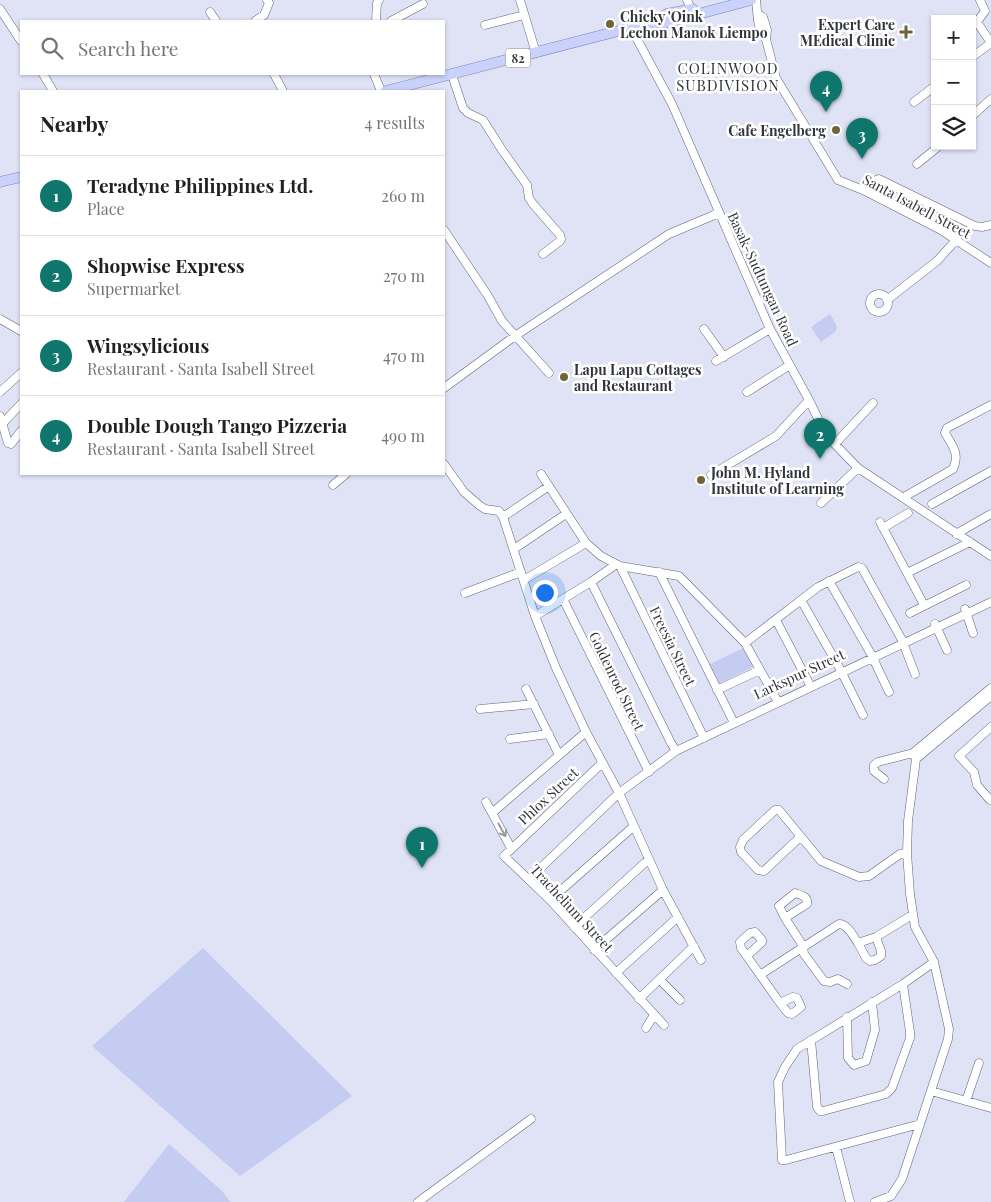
<!DOCTYPE html>
<meta charset="utf-8">
<style>
:root{--surface:#fff;--page:#f6f6f6;--text:#202124;--muted:#757577;--line:#e0e0e0;--accent:#0f766e}
body{margin:0;font-family:"Playfair Display",serif;background:var(--page);color:var(--text)}
.controls{position:absolute;right:15px;top:15px;display:grid;overflow:hidden;border-radius:0px;box-shadow:0 1px 4px #0004}
.controls button{width:45px;height:45px;display:grid;place-items:center;padding:0;border:0;border-bottom:1px solid var(--line);background:var(--surface);color:var(--text);font:25px sans-serif}
.you{position:absolute;left:544px;top:592px;width:18px;height:18px;margin:-12px;border:4px solid #fff;border-radius:50%;background:#1a73e8;box-shadow:0 0 0 8px #1a73e833}
.badge{display:grid;place-items:center;width:32px;height:32px;border-radius:50%;background:var(--accent);color:#fff;font-size:16px;font-weight:700}
.pin{position:absolute;translate:-50% -41px;filter:drop-shadow(0 1px 2px #0008)}
.pin::after{content:'';position:absolute;top:26px;width:18px;height:15px;background:inherit;clip-path:polygon(0 0,100% 0,50% 100%)}
.list{margin:0;padding:0;list-style:none}
h2{display:flex;justify-content:space-between;align-items:center;height:65px;margin:0;padding:0 20px;font-size:21px}
h2 small{font-size:16px;font-weight:400;color:var(--muted)}
.list li{display:grid;grid-template-columns:32px 1fr auto;gap:15px;align-items:center;box-sizing:border-box;height:80px;padding:0 20px;border-top:1px solid var(--line)}
.list b{display:block;font-size:19px;white-space:nowrap}
.list p{margin:0;font-size:16px;white-space:nowrap;color:var(--muted)}
.list em{font-size:16px;font-style:normal;color:var(--muted)}
.icon{flex:none;width:28px;height:28px;fill:none;stroke:currentColor;stroke-width:2;stroke-linecap:round;stroke-linejoin:round}
.map{position:relative;flex:none;width:991px;height:1202px;overflow:hidden}
.search{position:absolute;background:var(--surface);box-shadow:0 1px 4px #0004;left:20px;top:20px;width:425px;height:55px;display:flex;align-items:center;gap:12px;box-sizing:border-box;padding:0 18px;border-radius:0px;color:var(--muted);font-size:19px}
.panel{position:absolute;background:var(--surface);box-shadow:0 1px 4px #0004;left:20px;top:90px;width:425px;height:385px;border-radius:0px}
.map>svg:first-child{display:block}
</style>
<div class="map">
<svg width="991" height="1202" viewBox="0 0 991 1202">
<rect width="100%" height="100%" fill="#dfe3f5"/>
<path fill="#c5ccf1" d="M830,314L837,326L836,331L821,342L811,327Z
M743,648L753,667L718,684L708,665Z
M203,948L352,1096L240,1176L92,1046Z
M169,1144L222,1191L230,1202H124Z"/>
<g fill="none" stroke-linecap="round" stroke-linejoin="round">
<defs>
<path id="minor" d="M520,0L536,53
M687,0L691,9
M756,0C758,15 756,27 766,39
M980,0L985,11L977,22L991,43
M0,9L21,41
M210,12L216,21
M758,14L763,17L767,30L766,39L776,78L838,180L863,190L941,230L991,263
M255,21L264,15L269,3L267,0
M376,21L377,3L379,0
M391,21L423,4
M485,25L524,15
M631,28L672,104L770,329L809,400L826,435L858,468L991,556
M972,57L991,43
M43,74L53,91
M274,74L283,91
M374,74L381,91
M452,75L463,108L468,113L483,120L502,150L527,185L529,198L533,204L560,235L561,239L560,241L543,254
M914,102L935,86
M972,116L991,99
M917,164L939,146
M863,190L874,181L879,179L975,226L982,227L991,225
M444,230L488,296L502,321L549,373
M870 303a9 9 0 1 1 18 0a9 9 0 1 1-18 0Z
M887,300L937,261L957,239
M0,319L21,331
M704,329L724,357
M716,361L770,329
M444,388L515,336L669,234L719,213
M0,392L21,373
M747,392L790,365
M0,416L8,443L11,444L21,431
M2,424L21,404
M835,444L873,403
M444,464L464,492L479,505L485,509L499,511L503,517L535,616L556,668L586,732L619,793L663,890L701,960
M541,474L586,543L601,556L620,566L679,576L745,643L778,702
M711,475L776,436L809,400
M333,485L346,474
M904,497L953,469C960,455 953,446 945,433L947,428L991,405
M821,503L858,468
M932,504L991,471
M503,517L549,486
M880,522L924,605
M883,528L908,513
M956,534L991,514
M514,549L566,514
M620,566L704,738
M659,572L734,723
M907,573L970,542
M524,580L586,543
M829,581L871,654L889,692
M591,582L671,743L676,751
M465,593L521,572
M563,599L649,772
M801,600L840,669L863,715
M965,609L973,633
M910,613L966,585
M535,616L591,582L615,565
M776,620L811,687
M935,624L947,650
M745,643L818,587L858,567L862,568L902,640L915,674
M526,689L559,755
M717,690L760,670
M480,709L534,704
M510,739L549,734
M916,759L991,696
M602,763L504,856L550,900L664,1025
M884,779L874,771V765L878,762L913,753L991,688
M990,800L977,785L974,772L959,756L991,727
M486,802L511,848
M492,813L586,732
M800,837L764,871L758,870L741,852L740,847L743,840L775,810H779L821,861L859,877L869,876L900,854L907,853
M529,879L619,793L676,751L991,602
M795,893C801,895 808,896 807,904L785,918L779,906Z
M550,900L634,826
M785,918L803,946L804,954L824,981L830,982L838,979L847,984
M574,927L649,859
M858,943L866,958L870,961L875,960L881,956V951L876,937
M594,950L663,890
M747,956L762,942V940L755,932L750,933L740,942L741,948L780,1003
M616,973L678,917
M760,975L839,924C848,924 853,936 858,943L876,937L912,915
M660,980L680,1000
M793,997L797,998L801,1007L792,1014L788,1013L780,1003Z
M639,999L694,946
M847,1017L848,1058L854,1065L866,1061L875,1030L872,1002
M646,1028L654,1015
M811,1040L817,1107L820,1111H823L886,1094L892,1088L910,1038V1032L903,984
M931,1091L991,1108
M966,1101L979,1063
M920,1124L786,1160H782L778,1082L785,1067L797,1049L903,984L934,962
M836,1147L850,1202
M418,1202L531,1119
M875,1202L891,1196L902,1179L948,1039L949,1029L934,962L915,927L910,894L907,853L908,821L916,759L913,753"/>
<path id="major" d="M655,21L667,14L693,9
M386,91L649,23L669,22L751,0
M0,182L21,177"/>
</defs>
<use href="#minor" stroke="#616473" stroke-width="9"/>
<use href="#major" stroke="#7e86b6" stroke-width="11"/>
<use href="#minor" stroke="#fff" stroke-width="8"/>
<use href="#major" stroke="#cad1fb" stroke-width="10"/>
</g>
<defs><path id="oneway-shaft" d="M-6 0H5M1.5-3L5.5 0L1.5 3" fill="none" stroke-width="1.6" stroke-linecap="round" stroke-linejoin="round" transform="scale(1.25)"/></defs>
<use stroke="#999a9d" href="#oneway-shaft" transform="translate(502 830) rotate(61)"/>
<g fill="#706532" stroke="#fff" stroke-width="2">
<circle cx="610" cy="24" r="5"/>
<path d="M903.5 24.5h5v5h5v5h-5v5h-5v-5h-5v-5h5z"/>
<circle cx="836" cy="130" r="5"/>
<circle cx="564" cy="377" r="5"/>
<circle cx="701" cy="480" r="5"/>
</g>
<g text-anchor="middle" dominant-baseline="central" stroke-width="5" stroke-linejoin="round" paint-order="stroke">
<rect fill="#fff" stroke="#707176" stroke-width="1" x="505.5" y="48.5" width="25" height="19" rx="4"/>
<g font-size="12" font-weight="bold" fill="#33343b">
<text x="518" y="58">82</text>
</g>
<g font-size="14" font-weight="bold" fill="#33343b" stroke="#fff" text-anchor="start">
<text x="620" y="16">Chicky 'Oink<tspan x="620" dy="16">Lechon Manok Liempo</tspan></text>
<text x="895" y="24" text-anchor="end">Expert Care<tspan x="895" dy="16">MEdical Clinic</tspan></text>
<text x="826" y="130" text-anchor="end">Cafe Engelberg</text>
<text x="574" y="369">Lapu Lapu Cottages<tspan x="574" dy="16">and Restaurant</tspan></text>
<text x="711" y="472">John M. Hyland<tspan x="711" dy="16">Institute of Learning</tspan></text>
</g>
<g font-size="14" fill="#33343b" stroke="#fff">
<text transform="translate(917 206) rotate(28)">Santa Isabell Street</text>
<text transform="translate(763 279) rotate(65)">Basak-Sudtungan Road</text>
<text transform="translate(673 646) rotate(64)">Freesia Street</text>
<text transform="translate(799 674) rotate(-25)">Larkspur Street</text>
<text transform="translate(617 681) rotate(64)">Goldenrod Street</text>
<text transform="translate(548 796) rotate(-43)">Phlox Street</text>
<text transform="translate(572 908) rotate(47)">Trachelium Street</text>
</g>
<g font-size="15" letter-spacing="1" fill="#33343b" stroke="#fff">
<text x="728" y="68">COLINWOOD<tspan x="728" dy="17">SUBDIVISION</tspan></text>
</g>
</g>
</svg>
<div class="controls">
<button>+</button>
<button>−</button>
<button><svg class="icon" aria-label="layers" viewBox="0 0 24 24"><path d="M12 4l9 5-9 5-9-5zM3 14l9 5 9-5"/></svg></button>
</div>
<div class="you"></div>
<div class="pin badge" style="left:422px;top:868px">1</div>
<div class="pin badge" style="left:820px;top:459px">2</div>
<div class="pin badge" style="left:862px;top:159px">3</div>
<div class="pin badge" style="left:826px;top:112px">4</div>
<div class="search"><svg class="icon" aria-label="search" viewBox="0 0 24 24"><circle cx="10" cy="10" r="6"/><path d="M15 15l6 6"/></svg>Search here</div>
<section class="panel">
<h2>Nearby<small>4 results</small></h2>
<ul class="list">
<li><span class="badge">1</span><div><b>Teradyne Philippines Ltd.</b><p>Place</p></div><em>260 m</em></li>
<li><span class="badge">2</span><div><b>Shopwise Express</b><p>Supermarket</p></div><em>270 m</em></li>
<li><span class="badge">3</span><div><b>Wingsylicious</b><p>Restaurant · Santa Isabell Street</p></div><em>470 m</em></li>
<li><span class="badge">4</span><div><b>Double Dough Tango Pizzeria</b><p>Restaurant · Santa Isabell Street</p></div><em>490 m</em></li>
</ul>
</section>
</div>
